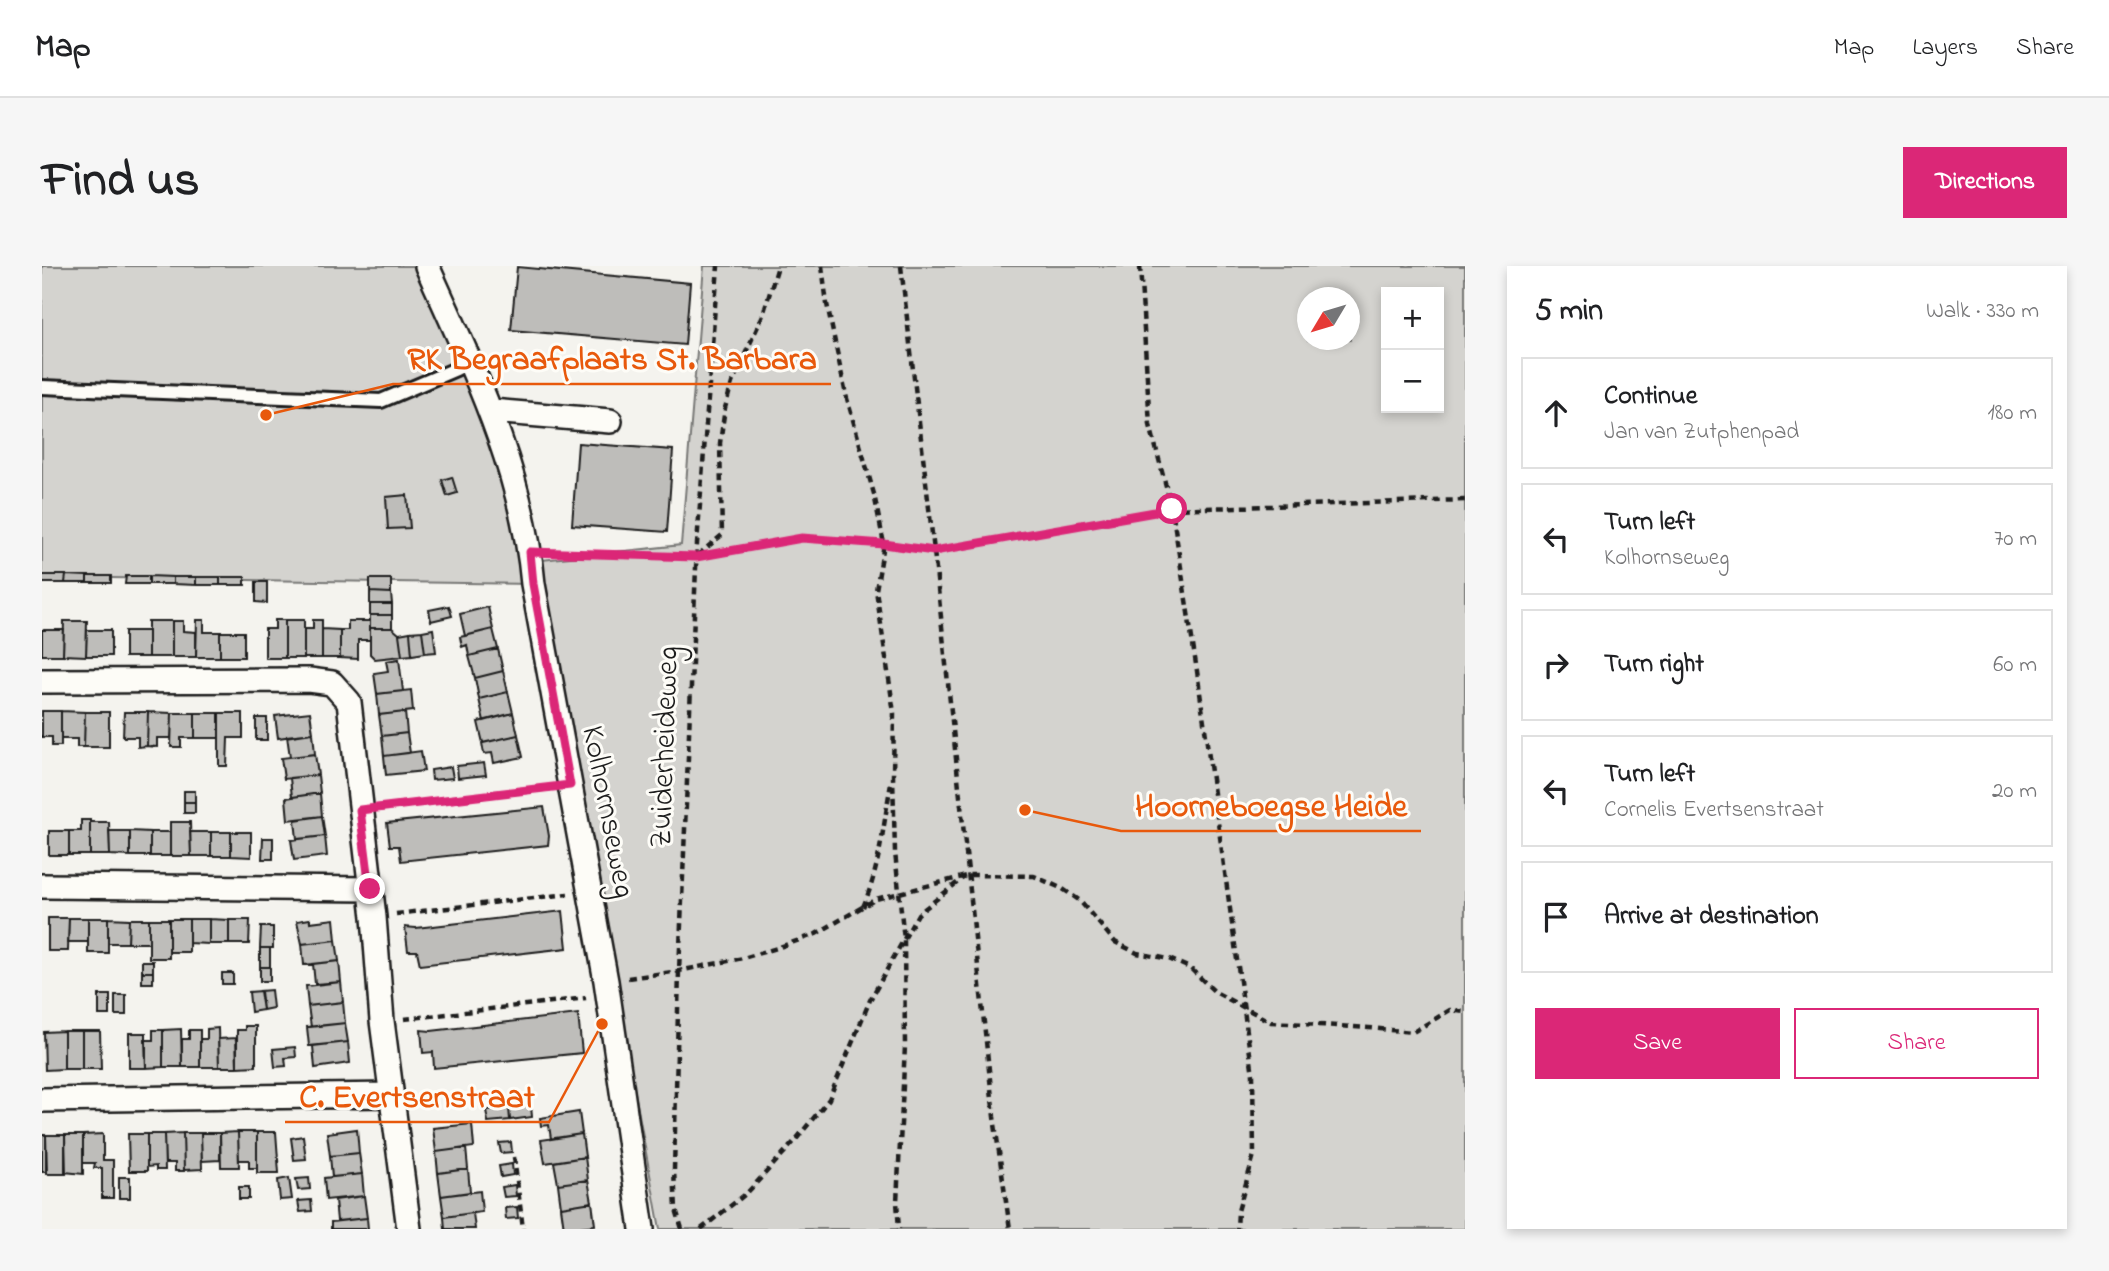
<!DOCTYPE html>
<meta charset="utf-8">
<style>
:root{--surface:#fff;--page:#f6f6f6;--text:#202124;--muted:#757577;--line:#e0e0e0;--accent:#db2777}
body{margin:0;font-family:"Indie Flower",sans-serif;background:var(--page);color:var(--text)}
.controls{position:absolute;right:21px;top:21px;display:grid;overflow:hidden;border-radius:0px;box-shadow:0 4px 10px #0003}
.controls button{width:63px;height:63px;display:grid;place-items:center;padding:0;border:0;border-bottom:2px solid var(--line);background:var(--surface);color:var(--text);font:35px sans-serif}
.compass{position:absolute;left:1255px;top:21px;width:63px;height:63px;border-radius:50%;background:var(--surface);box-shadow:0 4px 10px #0003;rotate:232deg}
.stop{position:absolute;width:21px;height:21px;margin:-16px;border:5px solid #db2777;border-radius:50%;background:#fff}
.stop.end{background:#db2777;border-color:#fff;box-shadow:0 2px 7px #0008}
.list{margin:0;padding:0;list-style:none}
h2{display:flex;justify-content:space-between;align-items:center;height:91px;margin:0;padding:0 28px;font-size:30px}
h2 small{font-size:23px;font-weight:400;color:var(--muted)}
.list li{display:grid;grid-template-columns:46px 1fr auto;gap:21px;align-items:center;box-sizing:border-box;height:112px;margin:0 14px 14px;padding:0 14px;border:2px solid var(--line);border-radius:0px}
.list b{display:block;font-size:26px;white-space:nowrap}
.list p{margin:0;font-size:23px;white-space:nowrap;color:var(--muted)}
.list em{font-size:23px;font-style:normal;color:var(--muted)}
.actions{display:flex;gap:14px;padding:21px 28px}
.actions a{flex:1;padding:16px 0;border:2px solid var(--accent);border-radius:0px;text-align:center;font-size:24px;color:var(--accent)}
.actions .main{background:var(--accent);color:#fff}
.icon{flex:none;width:38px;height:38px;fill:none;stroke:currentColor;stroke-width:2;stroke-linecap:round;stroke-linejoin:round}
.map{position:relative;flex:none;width:1423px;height:963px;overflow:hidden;border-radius:0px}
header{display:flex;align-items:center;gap:42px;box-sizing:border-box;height:98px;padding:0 35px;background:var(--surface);border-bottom:2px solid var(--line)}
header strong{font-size:33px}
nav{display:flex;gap:38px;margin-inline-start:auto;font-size:24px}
.intro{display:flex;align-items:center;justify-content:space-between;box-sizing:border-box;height:168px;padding:0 42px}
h1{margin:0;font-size:49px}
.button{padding:18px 32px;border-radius:0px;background:var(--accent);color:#fff;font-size:24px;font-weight:700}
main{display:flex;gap:42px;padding:0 42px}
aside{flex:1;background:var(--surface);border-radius:0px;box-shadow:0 4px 10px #0003}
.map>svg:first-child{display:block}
</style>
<header>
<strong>Map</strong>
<nav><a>Map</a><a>Layers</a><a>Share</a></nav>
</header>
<div class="intro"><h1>Find us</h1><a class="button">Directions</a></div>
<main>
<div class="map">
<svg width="1423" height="963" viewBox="0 0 1423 963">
<rect width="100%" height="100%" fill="#f4f3ee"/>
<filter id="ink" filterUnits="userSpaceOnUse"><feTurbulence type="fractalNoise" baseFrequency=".0143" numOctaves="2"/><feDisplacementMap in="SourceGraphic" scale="14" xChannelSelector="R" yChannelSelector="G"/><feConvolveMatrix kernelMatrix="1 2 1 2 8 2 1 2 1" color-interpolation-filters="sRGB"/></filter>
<g filter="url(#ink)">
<path fill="#d4d3cf" stroke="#787876" stroke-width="2" fill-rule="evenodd" d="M0,0H385L428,96L489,318L0,311Z
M662,0H1423V963H618L510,375L500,294L639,279ZM1344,26H1397V142H1344ZM1266,32H1308V74H1266Z"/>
<path fill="#bebdba" stroke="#1c1c1c" stroke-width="2" d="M475,1L648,17L643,79L469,64Z
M536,177L631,184L625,266L530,259Z
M410,211L415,227L405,230L400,214Z
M365,229L368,262L346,263L344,231Z
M0,309H24L23,317H0Z
M24,309L45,310V317H23Z
M45,310H69V317H45Z
M84,310H107V318H83Z
M107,310L131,311V318H107Z
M131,311H154V319L131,318Z
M154,311H178V319H154Z
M178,311H203V319H178Z
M328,313H349V327L328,326Z
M214,316H225V337L214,336Z
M328,326L349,327L350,338H328Z
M328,338H350V349H328Z
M407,340L410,350L389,355L387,344Z
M446,341L451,363L423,370L418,348Z
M328,349H350V362H328Z
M155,354H162V366H178V391H154Z
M233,354H243V392H223V363H233Z
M243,354H262V392H243Z
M271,354H280V392H262V363H271Z
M22,355H45L44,390L21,389Z
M106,355H130V391H106Z
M130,355H141V365L154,366V391H130Z
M306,355H328V374H316V393L298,392V364H306Z
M328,362H350L357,368L360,390L333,393L328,388Z
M280,363L298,364V392H280Z
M391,363L394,386L383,387L380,365Z
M451,363L456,383L427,390L425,379L420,381L418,371Z
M0,364H22L21,389H0Z
M45,364H69V390H44Z
M83,365H106V391H83Z
M380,365L383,387L370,389L368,366Z
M178,366H202V391H178Z
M368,366L370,389L360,390L357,368Z
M456,383L461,405L433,412L427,390Z
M357,393L361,425L335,428L332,407L346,405L344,395Z
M461,405L466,426L437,433L433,412Z
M369,424L371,445L337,449L335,428Z
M466,426L471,447L442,455L437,433Z
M0,445H19V480H10V471H0Z
M19,445L43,446L42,481H35V473H19Z
M43,446H67V481H42Z
M82,446H106L105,480L96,481V471H81Z
M106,446L130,447L129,472H115V481L105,480Z
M268,446L271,467L236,472L233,450Z
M363,446L365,467L340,470L337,449Z
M130,447H153V472H139V481H129Z
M153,447H177V472H153Z
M177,447H201V472H186L185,500H177Z
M471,447L476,469L441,477L436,456Z
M214,452H225V474H214Z
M271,467L273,488L248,491L245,470Z
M365,467L368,487L342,490L340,470Z
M476,469L481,491L452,497L450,487L442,488L440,477Z
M379,485L382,505L344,509L342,490Z
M273,488L276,509L242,513L239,492Z
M442,497L444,509L416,512L415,500Z
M409,501L411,512L390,514L389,504Z
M276,509L278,527L250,531L248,512Z
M142,525H153V536H142Z
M278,527L280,550L246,554L244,532Z
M142,536H153V547H142Z
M502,541L507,570L506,579L359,595L357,580H348L345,557Z
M280,550L283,570L255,573L253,554Z
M39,554H48V589H27V565H39Z
M48,556H67L68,589H48Z
M128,556H148L149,590H128Z
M7,565H27V589H7Z
M67,565H88V590L68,589Z
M88,565L108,566V590H88Z
M108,566H128V590H108Z
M148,566H169V590H149Z
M169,566H189V590H169Z
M189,566H209V591L189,590Z
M283,570L285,590L252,594L249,574Z
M221,572H231V593H220Z
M521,645L525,682L378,699L375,685H366L363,661L374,662Z
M6,652H27L26,685H6Z
M27,652H46V676H26Z
M46,652H66V687H46Z
M66,652L87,653L86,677H66Z
M87,653H107V677H86Z
M107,653H127V692H107Z
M127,653H147V686H127Z
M147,653H167V678L147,677Z
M167,653L187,654V678H167Z
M268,653V656L292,653L294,674L260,678L255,655Z
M187,654H208L207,678H187Z
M219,661H231V682H218Z
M294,674L297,695L262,699L260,678Z
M218,682H228V701H218Z
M100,695H111V706H100Z
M297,695L299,716L273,718L271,698Z
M218,701H228V715H218Z
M100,706H111V717H100Z
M180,707H191V718H180Z
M299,716L301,736L266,740L264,720Z
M229,724L231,742L221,744L218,725Z
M219,725L221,744L209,746L207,726Z
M57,729H68V749H57Z
M73,729H84V749H73Z
M301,736L303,757L269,761L266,740Z
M536,748L540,787L392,802L391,786L381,787L379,764L389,765Z
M303,757L306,776L267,780L265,761Z
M203,760H214V800L195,801V764H203Z
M176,762L177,801H158V773H165V763Z
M139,763L140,801H121V764Z
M111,764H121V801L104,802L103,774H111Z
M147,764H158V801H140V773H147Z
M22,765H40V803H22Z
M22,765V803L3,804L2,766Z
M40,765H58L59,803H40Z
M87,767H104V802H87Z
M194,772L195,801H177L176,773Z
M306,776L308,797L273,802L271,780Z
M253,781L254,791L243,792L244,800L233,801L231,783Z
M489,840L490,851L468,854L467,842Z
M467,842L468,854L446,856L444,844Z
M537,846L540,868L509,873L507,859L499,860L498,852Z
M430,858L432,881L394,886L391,862Z
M315,863L317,887L288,890L285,867Z
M196,866H215V902H207V894H197Z
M196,866L197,901H179L178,867Z
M215,866H234L237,907H215Z
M141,867H159L160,903L142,904Z
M141,867L142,905H133V897H123L122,868Z
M159,867H178V894L160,895Z
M61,868V894H71V932H60V902H52L53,897H41V869Z
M86,868H105V905H87Z
M105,868H122L123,904H114V900L105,901Z
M540,868L543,891L503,897L499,874Z
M0,869H4L5,906H0Z
M4,869H23L24,908H4Z
M23,869H41V908L23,906Z
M261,870L264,893L252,894L249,872Z
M469,876L470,886L459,887L457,877Z
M424,882L426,903L396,907L394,886Z
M317,887L320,908L290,911L288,890Z
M543,891L546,914L516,918L512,896Z
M470,898L471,909L459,911L457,900Z
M426,903L428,926L399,930L396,907Z
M320,908L322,930L284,934L282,912Z
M77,911H88V932H77Z
M247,912L250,933L238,934L236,914Z
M267,912L268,923L256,924L254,913Z
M546,914L550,936L519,941L516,918Z
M473,919L474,930L462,931L460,921Z
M197,921H207V933H197Z
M438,925L440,946L402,951L399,930Z
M322,930L325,952L295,955L293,934Z
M269,934L270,945L258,946L256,935Z
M550,936L553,959L522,963L519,941Z
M475,941L476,952L464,953L463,942Z
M431,947L433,963H403L402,951Z
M325,952L326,963H289V956Z"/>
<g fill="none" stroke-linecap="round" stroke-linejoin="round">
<defs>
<path id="service" d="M0,121L339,135L414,103L428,96"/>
<path id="minor" d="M385,0C431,103 481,204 491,318L564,715L600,963
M449,145L568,155
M0,415L267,414L290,417L307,436L332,651L340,755L367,963
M0,620L328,623
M0,834L349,829"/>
</defs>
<use href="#service" stroke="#1c1c1c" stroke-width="18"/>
<use href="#minor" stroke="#1c1c1c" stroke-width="28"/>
<path stroke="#1c1c1c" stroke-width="4.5" stroke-dasharray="7 5" stroke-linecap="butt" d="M780,0L785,38L804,129L832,228L842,278L834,324L852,447L851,510L853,586L862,674L863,780L855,936L857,963
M859,0L892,285L952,851L968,963
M1098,0L1108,159L1130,243L1155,405L1211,809L1212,889L1196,945L1195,963
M510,287L654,291L760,272L842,278L892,285L1130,243L1423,234
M656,289L680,269L678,177L683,142L690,117L721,49L736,0
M340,542L509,522
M821,641C838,602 841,559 849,518
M354,648L526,628
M586,712L637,705L701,692L735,682L774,668L834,633L928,609L992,610L1021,623L1037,634L1073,676L1095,687L1127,693L1148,702L1173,726L1229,756L1327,762L1371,766L1408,744L1423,746
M362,753L544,732
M472,891L481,963
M640,963L634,943L632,904L637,705L655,278L676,0
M659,963L705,927L752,876L787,833L828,734L876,648L921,612"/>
<use href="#service" stroke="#fdfcf7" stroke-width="12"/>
<use href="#minor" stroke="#fdfcf7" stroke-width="23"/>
</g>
</g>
<g fill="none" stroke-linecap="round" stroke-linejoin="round" filter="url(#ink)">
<path stroke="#db2777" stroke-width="9" d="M328,623L318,544L528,519L491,318L488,286L654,291L760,272L842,278L892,285L1130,243"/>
</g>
<g text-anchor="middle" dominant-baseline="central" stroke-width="6" stroke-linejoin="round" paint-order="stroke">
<g font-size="32" fill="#1c1c1c" stroke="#fdfcf7">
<text transform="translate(624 481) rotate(-88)">Zuiderheideweg</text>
<text transform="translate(565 546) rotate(79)">Kolhornseweg</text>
</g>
</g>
<path fill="none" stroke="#e8590c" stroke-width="2.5" d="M224 149L351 118H789M983 544L1079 565H1379M560 758L507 856H243"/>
<g fill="#e8590c" stroke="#fdfcf7" stroke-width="2.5">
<circle cx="224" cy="149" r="7"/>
<circle cx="983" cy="544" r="7"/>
<circle cx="560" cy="758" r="7"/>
</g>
<g font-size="33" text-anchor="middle" font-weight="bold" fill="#e8590c" stroke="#fdfcf7" stroke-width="6" stroke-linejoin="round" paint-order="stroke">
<text x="570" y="103">RK Begraafplaats St. Barbara</text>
<text x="1229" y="550">Hoorneboegse Heide</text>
<text x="375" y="841">C. Evertsenstraat</text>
</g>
</svg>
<div class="controls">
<button>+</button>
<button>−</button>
</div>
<svg class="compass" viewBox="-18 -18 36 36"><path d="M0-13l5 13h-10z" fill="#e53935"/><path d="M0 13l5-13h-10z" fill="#757577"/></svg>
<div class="stop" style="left:1130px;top:243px"></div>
<div class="stop end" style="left:328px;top:623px"></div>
</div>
<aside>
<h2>5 min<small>Walk · 330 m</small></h2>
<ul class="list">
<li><svg class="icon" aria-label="ahead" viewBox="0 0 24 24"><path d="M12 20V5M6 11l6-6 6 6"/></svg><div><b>Continue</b><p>Jan van Zutphenpad</p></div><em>180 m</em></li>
<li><svg class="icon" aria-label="left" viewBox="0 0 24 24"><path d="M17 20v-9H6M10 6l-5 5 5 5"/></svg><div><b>Turn left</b><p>Kolhornseweg</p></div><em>70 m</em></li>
<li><svg class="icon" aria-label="right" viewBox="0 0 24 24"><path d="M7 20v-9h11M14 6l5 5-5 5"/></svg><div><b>Turn right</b></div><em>60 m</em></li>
<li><svg class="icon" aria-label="left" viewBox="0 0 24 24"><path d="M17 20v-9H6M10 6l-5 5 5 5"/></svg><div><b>Turn left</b><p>Cornelis Evertsenstraat</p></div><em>20 m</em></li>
<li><svg class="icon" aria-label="arrive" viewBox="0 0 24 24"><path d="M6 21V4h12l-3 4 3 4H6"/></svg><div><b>Arrive at destination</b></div></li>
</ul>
<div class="actions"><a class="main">Save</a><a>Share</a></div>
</aside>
</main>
